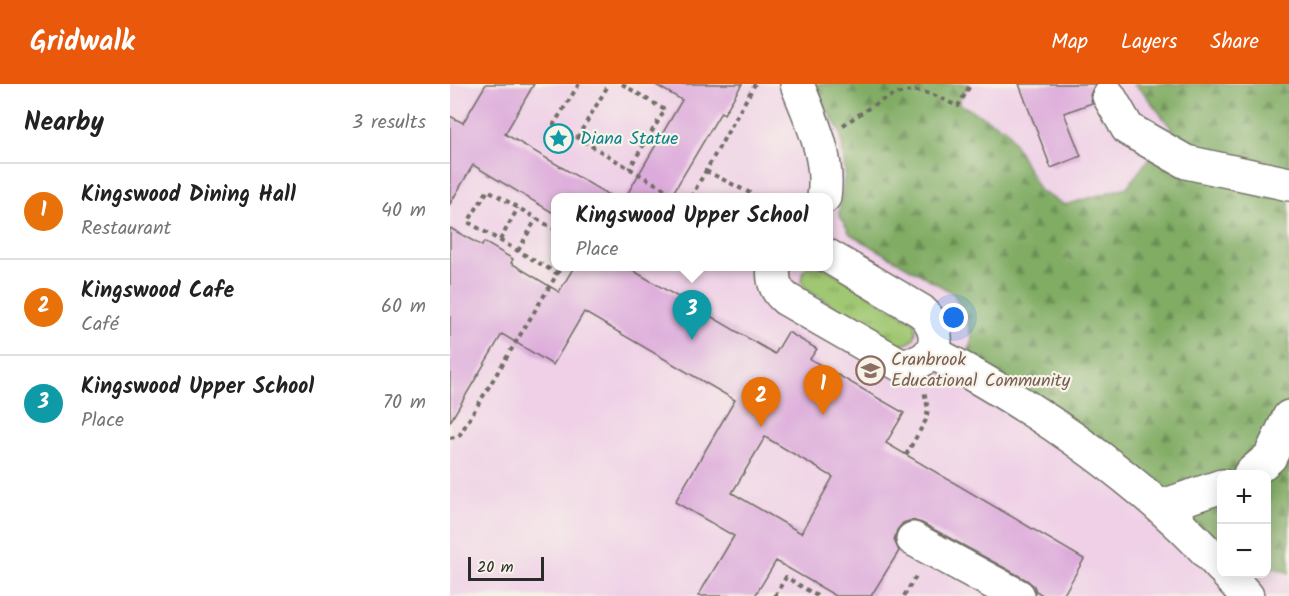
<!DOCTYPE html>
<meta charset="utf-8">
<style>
:root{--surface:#fff;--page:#f2f2f2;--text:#222;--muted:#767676;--line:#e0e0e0;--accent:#ea580c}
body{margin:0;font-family:Kalam,sans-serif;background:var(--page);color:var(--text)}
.controls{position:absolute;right:18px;bottom:18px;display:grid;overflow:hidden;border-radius:12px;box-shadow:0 3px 15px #0003}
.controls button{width:54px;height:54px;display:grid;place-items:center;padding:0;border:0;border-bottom:2px solid var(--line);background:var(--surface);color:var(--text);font:30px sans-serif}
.scale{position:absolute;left:18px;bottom:15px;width:76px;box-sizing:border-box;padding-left:6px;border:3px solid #2b2b2b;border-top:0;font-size:16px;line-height:21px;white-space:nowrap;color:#2b2b2b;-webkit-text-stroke:4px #f7f3e8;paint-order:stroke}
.you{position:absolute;left:504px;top:234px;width:21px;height:21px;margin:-15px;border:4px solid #fff;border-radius:50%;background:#1a73e8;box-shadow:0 0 0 9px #1a73e833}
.badge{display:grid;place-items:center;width:39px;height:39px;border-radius:50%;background:var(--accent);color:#fff;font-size:20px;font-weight:700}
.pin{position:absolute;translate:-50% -50px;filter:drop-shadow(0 2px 3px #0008)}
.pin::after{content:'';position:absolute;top:32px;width:21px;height:18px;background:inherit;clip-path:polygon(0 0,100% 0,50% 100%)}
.popup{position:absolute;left:101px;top:109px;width:282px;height:78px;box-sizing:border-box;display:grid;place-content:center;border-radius:12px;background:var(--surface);filter:drop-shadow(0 2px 4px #0005);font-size:20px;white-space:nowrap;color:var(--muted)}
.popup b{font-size:22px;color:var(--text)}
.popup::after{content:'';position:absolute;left:50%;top:100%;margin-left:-12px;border:12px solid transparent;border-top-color:var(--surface)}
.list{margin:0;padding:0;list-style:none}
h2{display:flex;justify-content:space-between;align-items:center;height:78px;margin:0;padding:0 24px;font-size:26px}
h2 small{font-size:20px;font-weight:400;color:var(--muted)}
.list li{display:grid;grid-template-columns:39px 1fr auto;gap:18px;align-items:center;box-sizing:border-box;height:96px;padding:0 24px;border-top:2px solid var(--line)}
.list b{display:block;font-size:22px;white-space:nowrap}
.list p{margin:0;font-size:20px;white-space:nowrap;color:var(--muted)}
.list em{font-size:20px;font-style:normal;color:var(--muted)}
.map{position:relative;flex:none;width:839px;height:512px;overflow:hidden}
header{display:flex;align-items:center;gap:36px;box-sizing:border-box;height:84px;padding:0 30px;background:var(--accent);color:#fff}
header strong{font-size:28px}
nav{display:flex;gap:33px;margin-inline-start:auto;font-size:21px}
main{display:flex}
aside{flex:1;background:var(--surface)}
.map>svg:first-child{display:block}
</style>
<header>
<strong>Gridwalk</strong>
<nav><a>Map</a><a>Layers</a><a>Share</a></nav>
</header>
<main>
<aside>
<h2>Nearby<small>3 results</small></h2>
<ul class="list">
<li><span class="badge" style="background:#e8710a">1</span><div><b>Kingswood Dining Hall</b><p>Restaurant</p></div><em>40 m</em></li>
<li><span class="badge" style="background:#e8710a">2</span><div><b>Kingswood Cafe</b><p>Café</p></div><em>60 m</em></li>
<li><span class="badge" style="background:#0f9aa8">3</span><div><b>Kingswood Upper School</b><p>Place</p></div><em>70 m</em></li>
</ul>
</aside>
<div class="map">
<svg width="839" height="512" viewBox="0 0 839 512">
<defs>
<pattern id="grass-tufts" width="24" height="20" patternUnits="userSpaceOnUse" patternTransform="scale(1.5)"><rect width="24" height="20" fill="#a0c772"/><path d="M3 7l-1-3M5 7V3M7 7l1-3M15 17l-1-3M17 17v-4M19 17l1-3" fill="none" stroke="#83a25e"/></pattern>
<pattern id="forest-firs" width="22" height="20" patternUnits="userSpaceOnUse" patternTransform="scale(1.5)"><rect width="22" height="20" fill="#80ac64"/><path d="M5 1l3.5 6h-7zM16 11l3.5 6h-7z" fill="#698c53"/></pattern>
</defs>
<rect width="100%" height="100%" fill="#f7f3e8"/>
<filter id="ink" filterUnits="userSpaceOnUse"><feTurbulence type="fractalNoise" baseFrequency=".0167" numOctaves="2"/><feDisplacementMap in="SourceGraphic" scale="12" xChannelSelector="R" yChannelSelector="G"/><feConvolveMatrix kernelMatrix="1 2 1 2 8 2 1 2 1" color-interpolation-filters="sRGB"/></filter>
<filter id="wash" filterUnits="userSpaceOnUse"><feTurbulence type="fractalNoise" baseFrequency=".008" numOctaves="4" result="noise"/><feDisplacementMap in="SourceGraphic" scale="24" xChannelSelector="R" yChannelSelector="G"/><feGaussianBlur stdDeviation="1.35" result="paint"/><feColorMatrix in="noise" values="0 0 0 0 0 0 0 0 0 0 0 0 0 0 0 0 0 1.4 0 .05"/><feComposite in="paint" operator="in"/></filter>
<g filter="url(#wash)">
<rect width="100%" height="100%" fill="#f0e9d1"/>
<path fill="#efd0e7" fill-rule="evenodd" d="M0,0H839V512H0ZM106,113H378V182H106ZM772,390H816V490H772Z"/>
<path fill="url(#grass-tufts)" stroke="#66794e" stroke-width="1.5" d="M358,183H373L464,237C469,250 464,262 448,260L357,206L351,197L353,187Z"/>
<path fill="url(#forest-firs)" stroke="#566c48" stroke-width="1.5" d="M361,0H519L508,19L557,46L590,107L615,121L677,103L722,45L694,9L683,0H839V489L825,484H817L816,390H772L771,464L517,272L522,254L516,232L503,209L400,150L389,130L395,88L391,49Z"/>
<g id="blocks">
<path fill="#ddabdb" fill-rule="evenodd" d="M36,0H84L55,50L164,114H105V130L23,81L0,120V32L13,39Z
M204,0H292L274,30L271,28L220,114H175L232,16Z
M569,0H645L640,11L642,19L614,29L631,72L601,84Z
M0,144L32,162L34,158L63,175L61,179L109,208L124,183H177L325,270L338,248L367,265L360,275L454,329L436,359L634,475L613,512H594L586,507L584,502L577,496L472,439L462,436L453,439L447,446L444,456L449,467L421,512H386L326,477L305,512H248L284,452L225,418L285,316L134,228L103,281L52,250L0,338ZM315,353L383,393L351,449L282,409Z"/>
</g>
</g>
<g filter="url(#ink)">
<use href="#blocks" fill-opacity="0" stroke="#706e65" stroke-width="1.5"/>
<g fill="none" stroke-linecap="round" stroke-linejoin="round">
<defs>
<path id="minor" d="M347,0C361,36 380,73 374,113
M659,12L678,45L736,78L839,100
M324,182C322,196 325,206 336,215L449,280C484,284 498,250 471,227L378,172
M482,268C587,324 691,394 772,484
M800,390L820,373L839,333
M710,423L772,402
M463,455L568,512
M777,490L797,512"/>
</defs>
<use href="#minor" stroke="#706e65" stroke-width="36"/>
<path stroke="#706e65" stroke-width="4" stroke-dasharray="4.5 4.5" stroke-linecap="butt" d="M129,0L104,40L228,113
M172,0L215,26L179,85
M393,41C416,27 444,2 473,8C485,10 497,18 508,22L521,0
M127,54L159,0
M256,87L308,113
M241,113L305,0
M106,146L38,106L18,138L108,190
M50,156L68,124
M68,167L86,135
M0,354L9,352L112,182
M456,371L476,336L478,325L474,307
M325,512L336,493L367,512
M454,512L468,489"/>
<use href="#minor" stroke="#fff" stroke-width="33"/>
</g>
</g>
<defs>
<symbol id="sight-ring" viewBox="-11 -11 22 22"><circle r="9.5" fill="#f7f3e8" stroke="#0f9aa8" stroke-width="1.5"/><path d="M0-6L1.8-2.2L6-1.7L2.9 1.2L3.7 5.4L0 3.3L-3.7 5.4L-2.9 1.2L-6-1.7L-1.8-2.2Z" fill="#0f9aa8"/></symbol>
<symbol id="school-ring" viewBox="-11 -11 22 22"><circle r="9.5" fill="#f7f3e8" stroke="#8d6e63" stroke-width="1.5"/><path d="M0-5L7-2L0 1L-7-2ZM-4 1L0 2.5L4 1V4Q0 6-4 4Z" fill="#8d6e63"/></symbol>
</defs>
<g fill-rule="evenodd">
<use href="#sight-ring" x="92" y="38" width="33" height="33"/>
<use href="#school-ring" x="404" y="270" width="33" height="33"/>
</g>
<g text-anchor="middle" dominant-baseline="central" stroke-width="4.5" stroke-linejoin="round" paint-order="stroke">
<g font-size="18" fill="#0d838f" stroke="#f7f3e8" text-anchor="start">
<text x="130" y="55">Diana Statue</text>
</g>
<g font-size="18" fill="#785e54" stroke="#f7f3e8" text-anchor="start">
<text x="441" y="276">Cranbrook<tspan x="441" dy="21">Educational Community</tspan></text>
</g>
</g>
</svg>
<div class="controls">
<button>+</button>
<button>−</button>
</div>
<div class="scale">20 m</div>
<div class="you"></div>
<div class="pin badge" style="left:373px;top:331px;background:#e8710a">1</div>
<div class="pin badge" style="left:311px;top:343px;background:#e8710a">2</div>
<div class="pin badge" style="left:242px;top:256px;background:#0f9aa8">3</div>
<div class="popup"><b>Kingswood Upper School</b>Place</div>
</div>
</main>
